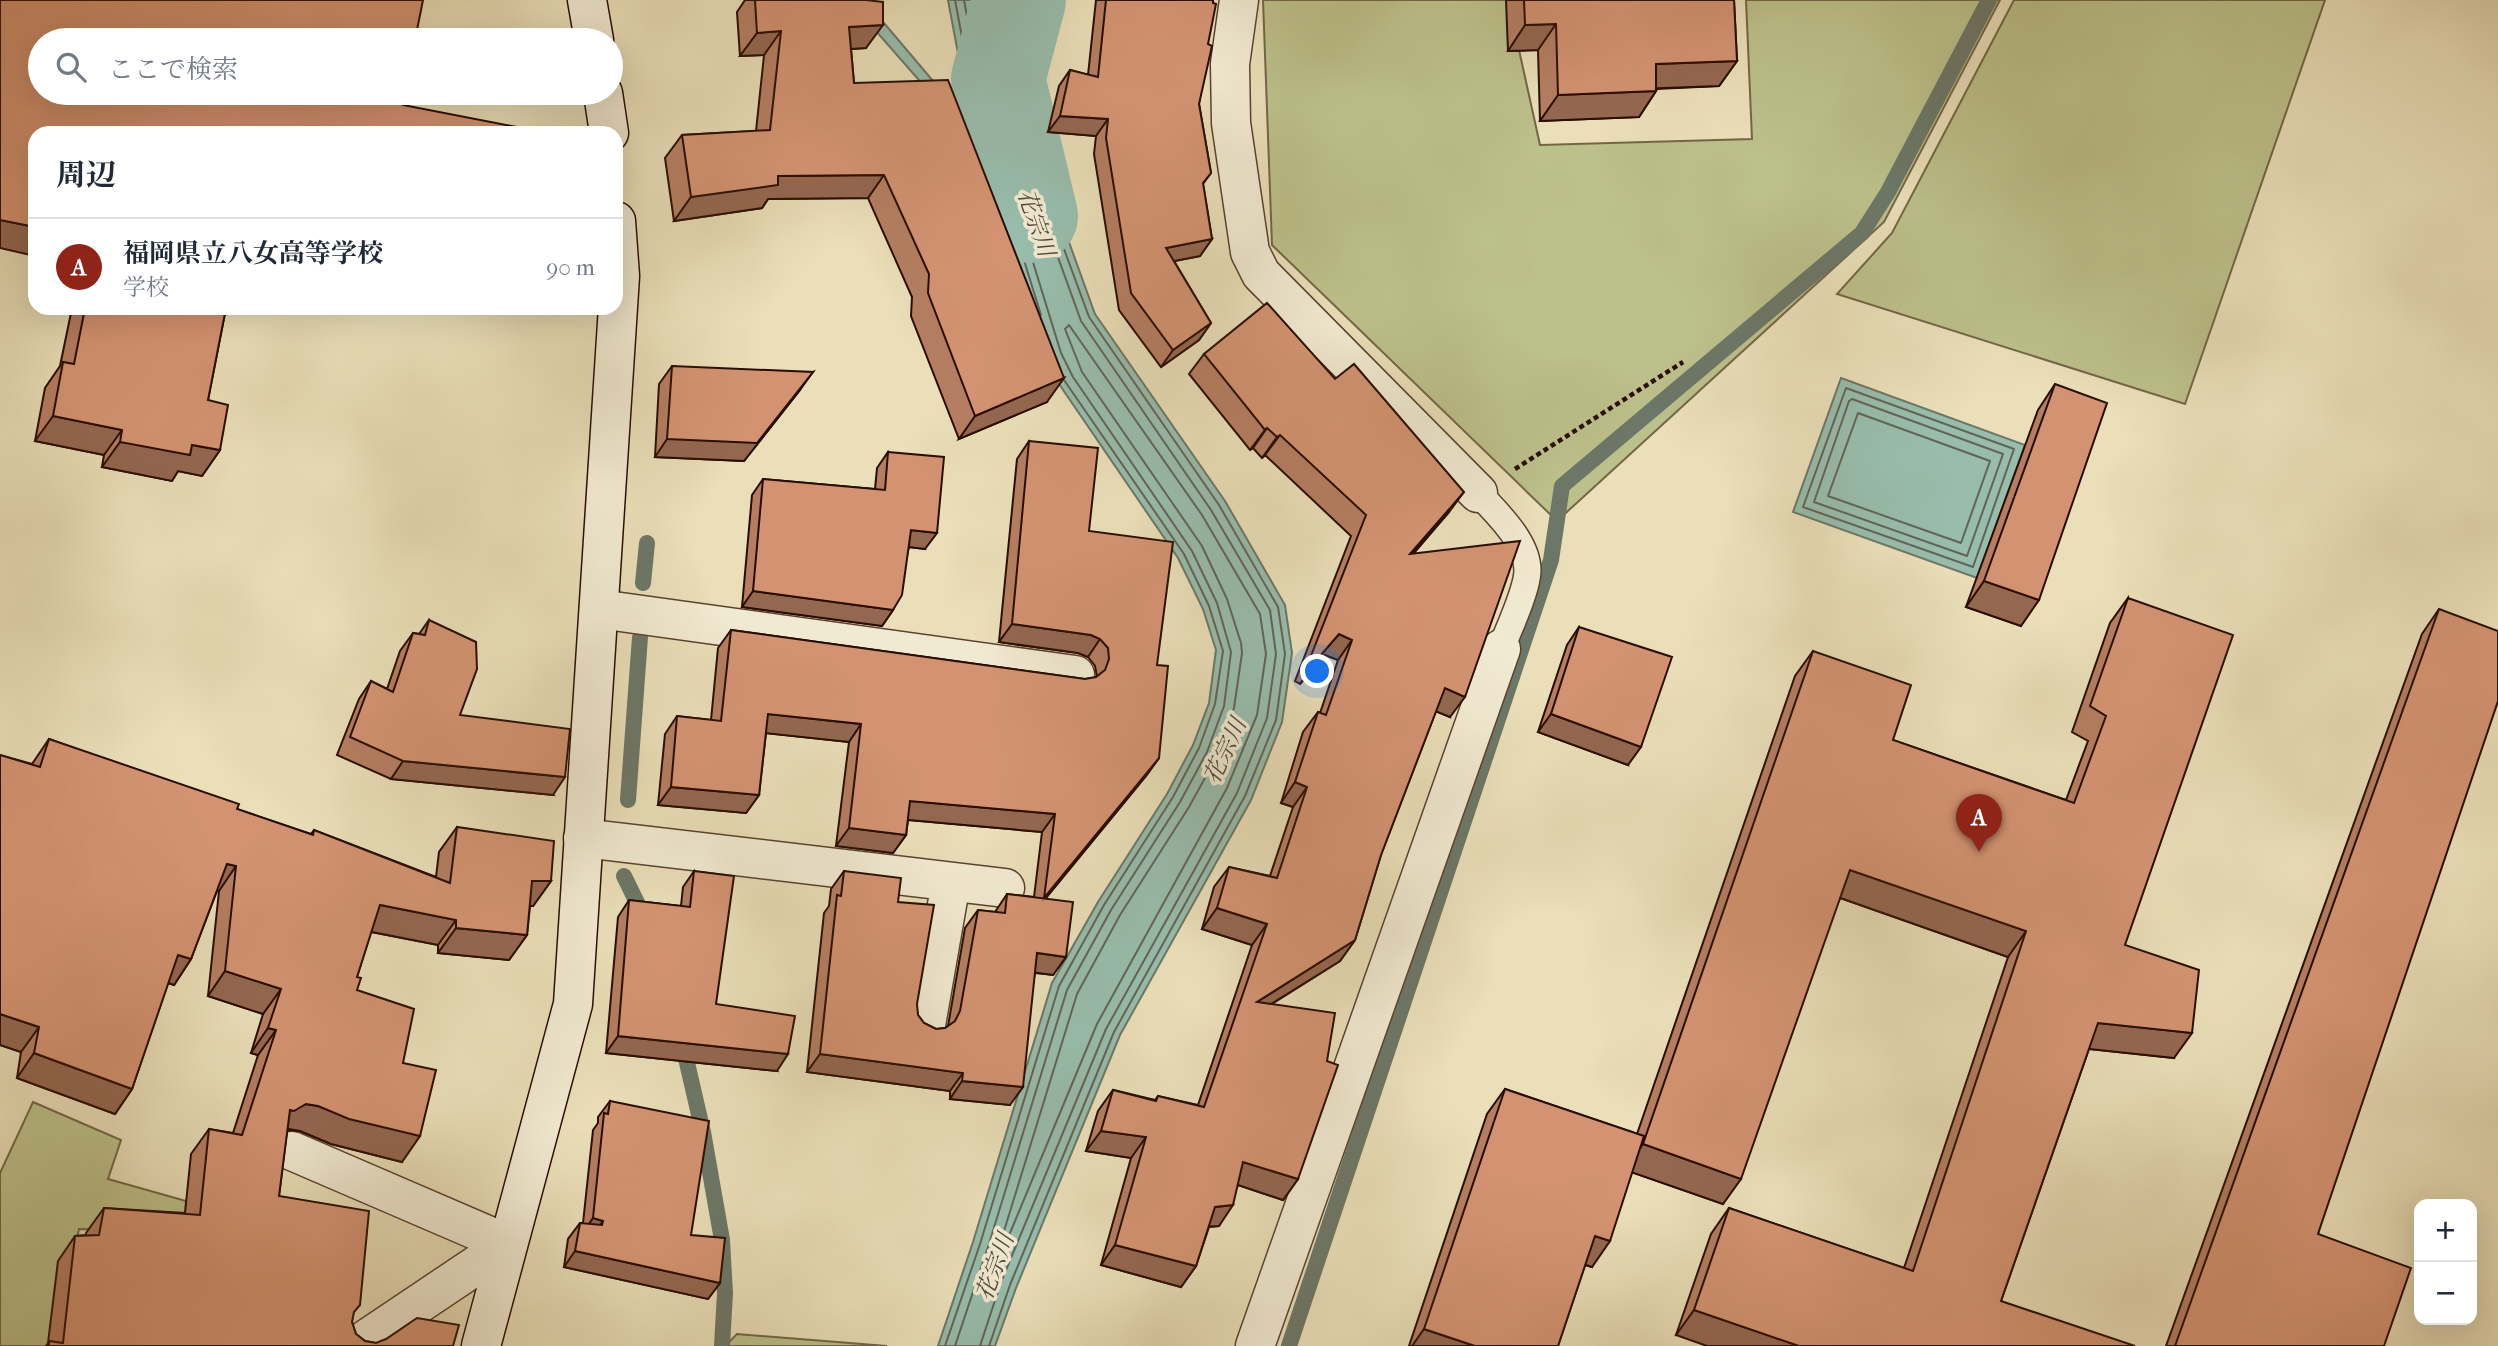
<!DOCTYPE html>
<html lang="ja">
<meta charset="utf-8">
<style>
:root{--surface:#fff;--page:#f2f2f3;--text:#1f2937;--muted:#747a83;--line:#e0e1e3;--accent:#8f2418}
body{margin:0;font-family:"IM FELL French Canon","Noto Serif JP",serif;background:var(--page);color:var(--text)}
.controls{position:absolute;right:21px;bottom:21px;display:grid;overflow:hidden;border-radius:14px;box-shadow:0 7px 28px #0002}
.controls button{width:63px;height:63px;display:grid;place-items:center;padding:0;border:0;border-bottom:2px solid var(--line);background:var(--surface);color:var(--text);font:35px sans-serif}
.you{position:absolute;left:1318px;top:672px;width:24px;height:24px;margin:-18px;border:5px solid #fff;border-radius:50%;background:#1a73e8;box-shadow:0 0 0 10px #1a73e833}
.badge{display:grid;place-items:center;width:46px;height:46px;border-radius:50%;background:var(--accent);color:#fff;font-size:23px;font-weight:700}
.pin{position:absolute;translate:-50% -58px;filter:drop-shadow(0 2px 4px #0008)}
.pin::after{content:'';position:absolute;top:37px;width:24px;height:21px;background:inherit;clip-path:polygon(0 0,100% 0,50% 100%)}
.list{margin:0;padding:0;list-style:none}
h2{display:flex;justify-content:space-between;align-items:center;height:91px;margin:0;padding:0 28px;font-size:30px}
h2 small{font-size:23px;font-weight:400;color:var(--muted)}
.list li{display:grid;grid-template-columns:46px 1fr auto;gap:21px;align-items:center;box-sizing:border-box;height:98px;padding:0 28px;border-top:2px solid var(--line)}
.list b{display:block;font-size:26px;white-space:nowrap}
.list p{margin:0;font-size:23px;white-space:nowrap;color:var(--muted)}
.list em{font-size:23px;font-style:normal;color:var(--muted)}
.icon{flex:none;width:38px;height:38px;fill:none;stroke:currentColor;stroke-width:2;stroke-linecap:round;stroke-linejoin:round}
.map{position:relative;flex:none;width:2498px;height:1346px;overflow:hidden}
.search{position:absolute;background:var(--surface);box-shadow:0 7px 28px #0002;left:28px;top:28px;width:595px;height:77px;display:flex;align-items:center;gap:18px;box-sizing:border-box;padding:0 24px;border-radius:38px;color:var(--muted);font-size:26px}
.panel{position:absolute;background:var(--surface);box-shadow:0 7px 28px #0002;left:28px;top:126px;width:595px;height:189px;border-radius:21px}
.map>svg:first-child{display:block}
</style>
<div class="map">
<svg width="2498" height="1346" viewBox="0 0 2498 1346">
<rect width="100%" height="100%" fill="#eadfb9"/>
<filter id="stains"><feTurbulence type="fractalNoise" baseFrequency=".00286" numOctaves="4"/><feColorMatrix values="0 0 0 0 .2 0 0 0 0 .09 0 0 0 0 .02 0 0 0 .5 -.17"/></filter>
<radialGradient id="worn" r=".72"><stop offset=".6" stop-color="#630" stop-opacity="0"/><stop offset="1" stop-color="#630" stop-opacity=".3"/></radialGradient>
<path fill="#bcc08b" stroke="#736646" stroke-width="2" d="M1263,0H1508L1540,145L1752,139L1746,0H2000L1884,222L1557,521L1272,245Z
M2014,0H2325L2185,404L1837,294L1892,233Z
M33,1102L121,1140L108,1179L186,1201L184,1232L79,1229L54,1346H0V1173Z
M737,1334L887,1346H725Z"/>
<path fill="#98bdad" stroke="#6c7768" stroke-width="2" d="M862,0H874L878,16L939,88L932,95L868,22Z
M948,0H1043L1029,56L960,64Z
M1029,85L1057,209L1095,314L1225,501L1285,605L1292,653L1282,722L1251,800L1120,1035L1016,1288L995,1346H938L973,1242L1052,983L1098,902L1167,794L1193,745L1209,703L1216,650L1203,609L1178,558L1059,384L1047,358L1009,232L966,97Z
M1841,378L2025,445L1977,578L1793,512Z"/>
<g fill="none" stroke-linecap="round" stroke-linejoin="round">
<path stroke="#616557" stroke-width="2" d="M955,0L965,53L968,56L1023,49L1036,0
M964,0L972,44L975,46L1016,41L1027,0
M975,0L981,32L984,35L1008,31L1016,0
M1007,116L1011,118L1017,148L1014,152L1010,150L1001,121L1002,117Z
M1069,325L1202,515L1260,614L1266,654L1257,715L1227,788L1097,1024L1010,1233L1007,1235L1004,1231L1077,994L1120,915L1189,807L1217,756L1234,708L1242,653L1241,643L1227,599L1202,546L1082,372L1065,329Z
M1846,388L2014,449L1973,567L1803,507Z
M1852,399L2003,454L1967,556L1814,502L1849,401Z
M1858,413L1990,461L1961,543L1828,496Z
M945,1346L980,1244L1059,986L1104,905L1173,797L1199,748L1215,704L1223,651L1209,606L1184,554L1064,380
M955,1346L988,1247L1067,990L1111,910L1180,802L1207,752L1224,706L1231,652L1217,603L1192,551L1073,377L1061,353L987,113L990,109L1015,104L1018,106L1021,117L1042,213L1081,321L1211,510L1270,610L1276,654L1267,718L1237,793L1106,1029L1001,1282L980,1346
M989,1346L1010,1285L1114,1032L1245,796L1276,720L1285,654L1278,607L1219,505L1089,317L1050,211L1025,96L1021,94L978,102L976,106L1041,315"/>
<path stroke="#6c7768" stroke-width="16" d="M643,583L647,543
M628,800L640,637
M624,876L645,919
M682,1041L703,1132L722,1240L725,1293L722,1346
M1289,1346L1551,560L1562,486L1862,233L1888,192L1989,0"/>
<path stroke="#98bdad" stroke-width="94" d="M1019,0L998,79L1031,216"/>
<defs>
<path id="lane" d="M1478,493C1497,513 1532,546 1527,576C1524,597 1509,628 1501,649"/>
<path id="street" d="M1239,0L1230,64L1231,123L1250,252L1261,274L1478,493
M599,609L1075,675
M583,838L1005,888
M926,1025L951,882
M292,1151L508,1244
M356,1346L508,1244
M1255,1346L1501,649"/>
<path id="secondary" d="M587,0L594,40
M603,93L609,133
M481,1346L573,1004L620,276L616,221"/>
</defs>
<use href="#lane" stroke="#5a422f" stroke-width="29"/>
<use href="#street" stroke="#5a422f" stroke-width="41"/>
<use href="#secondary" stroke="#2a0d01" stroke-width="41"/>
<path stroke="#2a0d01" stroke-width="4.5" stroke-dasharray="5 3.5" stroke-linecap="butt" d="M1515,469L1683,362"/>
<use href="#lane" stroke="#f1ead2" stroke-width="26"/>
<use href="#street" stroke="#f1ead2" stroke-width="38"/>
<use href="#secondary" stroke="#f1ead2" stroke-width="38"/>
</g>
<path fill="#b57e62" stroke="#2a0d01" stroke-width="2" d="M745,0H866V48L851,49L854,83L1047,402L959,439L911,316L912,297L868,198L768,199L762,208L674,221L665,158L682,135L756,131L764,55L740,56L737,12Z
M1096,0H1213L1199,104L1211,173L1203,184L1212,239L1200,256L1174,261L1211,323L1199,340L1161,367L1119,310L1094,154L1096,136L1048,132L1059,86L1070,70L1088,75Z
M1506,0H1734L1737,61L1719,86L1656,89V91L1639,117L1540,121L1538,50L1508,51Z
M72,308H226L208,400L220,450L202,476L178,471L172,481L102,467L104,455L35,441L45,388L60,366Z
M1204,354L1449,512L1414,553L1450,717L1436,711L1381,855L1355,940L1340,961L1272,1004L1298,1179L1283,1200L1238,1185L1219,1226L1209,1227L1196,1266L1181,1287L1101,1265L1131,1158L1086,1151L1098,1111L1113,1090L1155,1100L1158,1096L1198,1105L1252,945L1202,929L1214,887L1229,867L1270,876L1293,807L1281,803L1303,732L1318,712L1320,713L1338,660L1325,655L1300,684L1295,681L1351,536L1265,455L1262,458L1253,448L1250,450L1189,374Z
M672,366L800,390L744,461L655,457L659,384Z
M2055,384L2021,626L1966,607L2038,410Z
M1029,441L1089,531L1157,665L1159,758L1146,776L1045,899L1066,957L1053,975L1035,973L1010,1105L950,1099V1091L807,1072L824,913L829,906L831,889L844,871L898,902L918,1015L924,1023L936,1029L945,1028L948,1026L965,928L978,910L995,912L1007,894L1034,897L1042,832L908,820L906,835L893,853L836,846L849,742L766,733L759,795L746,813L658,805L665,734L677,716L711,720L718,648L731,630L1085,679L1097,677L1095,666L1088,657L1078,653L999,642L1017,459Z
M888,452L925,549L909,547L893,610L882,626L742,607L752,495L763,479L875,489L877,468Z
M2128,598L2125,945L2174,1058L2089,1049L2001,1301L1676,1335L1711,1234L1729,1208L1904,1268L2008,957L1840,898L1723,1204L1632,1172L1592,1267L1585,1265L1558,1346H1409L1487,1114L1505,1089L1637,1134L1795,676L1813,651L1893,740L2066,800L2088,741L2072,732L2110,623Z
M2439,609L2318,1234L2384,1346H2166L2422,634Z
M429,620L460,715L553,795L391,779L337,755L359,699L371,681L387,689L400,651L413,633L419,634Z
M1579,627L1628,765L1538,732L1567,645Z
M49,739L237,809L311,834L314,830L436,877L439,852L457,827L551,881L533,906H530L527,935L509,960L438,953V945L371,932L357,977V990L403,1063L402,1162L331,1144L300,1131L287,1130L279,1196L353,1313L352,1322L356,1334L365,1341L376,1343L453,1346H46L48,1343L58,1261L75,1236L86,1235V1233L104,1208L185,1213L191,1154L209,1129L233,1133L258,1055L251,1053L263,1014L208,996L219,891H217L191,959L174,985L168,983L132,1089L115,1114L17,1078L21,1052L0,1045V755L32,764Z
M694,871L716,1004L777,1071L606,1053L618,917L629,900L681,906L683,887Z
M610,1101L720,1283L708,1299L564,1267L568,1239L580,1223H583L593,1130L598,1123V1117Z"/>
<path fill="#946750" stroke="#2a0d01" stroke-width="2" d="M1556,24L1538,50L1508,51L1525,25Z
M883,25L866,48L833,50L849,27Z
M781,31L764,55L740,56L757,33Z
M1737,61L1719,86L1638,89L1656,64Z
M1656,91L1639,117L1540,121L1558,95Z
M1060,116L1108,119L1096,136L1048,132Z
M884,175L868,198L768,199L762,208L674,221L691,197L778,176Z
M0,220L35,227V256L0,248Z
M1212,239L1200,256L1154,265L1166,248Z
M1211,323L1199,340L1161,367L1173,350Z
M813,372L800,390L744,461L655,457L667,439Z
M1064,378L1047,402L959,439L975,416Z
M53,416L122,430L104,455L35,441Z
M1267,428L1253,448L1250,450L1265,430Z
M1280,435L1265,455L1262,458L1277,437Z
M120,442L192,445L220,450L202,476L178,471L172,481L102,467Z
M1464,492L1449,512L1395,574L1410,554Z
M911,530L937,533L925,549L900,546Z
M1984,581L2039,600L2021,626L1966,607Z
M753,591L893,610L882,626L742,607Z
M1012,624L1091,635L1100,639L1088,657L1078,653L999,642Z
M1339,634L1352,640L1338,660L1325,655L1300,684L1314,663Z
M1445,688L1465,697L1450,717L1430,709Z
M768,714L861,724L849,742L755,732Z
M1551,714L1641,747L1628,765L1538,732Z
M1159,758L1146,776L1031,916L1044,898Z
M403,761L565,777L553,795L391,779Z
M1295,782L1307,787L1293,807L1281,803Z
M671,787L759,795L746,813L658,805Z
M910,801L1055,814L1042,832L897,819Z
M849,828L906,835L893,853L836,846Z
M227,864L236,866L219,891L209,889Z
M1850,870L2026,931L2008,957L1832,895Z
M532,881H551L533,906H515Z
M380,905L456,920L438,945L362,930Z
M1217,908L1267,924L1252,945L1202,929Z
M456,928L527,935L509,960L438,953Z
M1355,940L1340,961L1242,1022L1257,1002Z
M1037,953L1066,957L1053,975L1024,971Z
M178,955L191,959L174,985L160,980Z
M225,971L281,989L263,1014L208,996Z
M0,1014L39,1027L21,1052L0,1045Z
M2098,1023L2192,1033L2174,1058L2080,1048Z
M268,1028L276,1030L258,1055L251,1053Z
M618,1036L788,1054L777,1071L606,1053Z
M34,1053L132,1089L115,1114L17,1078Z
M820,1054L963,1073L950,1091L807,1072Z
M962,1081L1023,1087L1010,1105L950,1099Z
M306,1104L318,1106L420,1136L402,1162L331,1144L300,1131L289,1129L277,1136L290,1110Z
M1101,1131L1146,1137L1131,1158L1086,1151Z
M1643,1144L1741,1179L1723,1204L1625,1170Z
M1243,1162L1298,1179L1283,1200L1229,1182Z
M1233,1205L1219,1226L1201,1227L1215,1207Z
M593,1218L603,1221L591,1238L582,1234Z
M1595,1236L1610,1241L1592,1267L1577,1262Z
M1115,1245L1196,1266L1181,1287L1101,1265Z
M575,1251L720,1283L708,1299L564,1267Z
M1694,1310L1799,1346H1707L1676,1335Z
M1424,1329L1475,1346H1412Z"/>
<path fill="#d39372" stroke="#2a0d01" stroke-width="2" d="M0,0H423L415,40H40V93H405L403,105L522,128V133H35V227L0,220Z
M755,0H866L883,2V25L849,27L854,83L948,80L1064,378L975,416L928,293L929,274L884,175L778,176V185L691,197L682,135L770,130L781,31L757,33Z
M1106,0H1213V3L1216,4L1208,44L1212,46L1199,104L1211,173L1203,183L1212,239L1166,248L1211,323L1173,350L1131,293L1106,138L1108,119L1060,116L1070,70L1098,77Z
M1524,0H1734L1737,61L1656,64V91L1558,95L1556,24L1525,25Z
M1267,303L1335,379L1354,364L1464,492L1410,554L1520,541L1465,697L1445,688L1381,855L1355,940L1257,1002L1335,1013L1327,1061L1338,1065L1298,1179L1243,1162L1233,1205L1215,1207L1196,1266L1115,1245L1146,1137L1101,1131L1113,1090L1156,1101L1158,1096L1204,1107L1267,924L1217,908L1229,867L1277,878L1307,787L1295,782L1318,712L1326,715L1352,640L1339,634L1314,663L1309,661L1366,515L1280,435L1277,437L1267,428L1265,430L1204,354Z
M85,308H226L208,400L228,405L220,450L192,445L190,455L120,442L122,430L53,416L63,362L74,364Z
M672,366L813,372L757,443L667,439Z
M2055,384L2107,403L2039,600L1984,581Z
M1029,441L1098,448L1089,531L1173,542L1157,665L1168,666L1159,758L1044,898L1055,814L910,801L906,835L849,828L861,724L768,714L759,795L671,787L677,716L721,721L731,630L1085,679L1096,677L1105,670L1109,659L1108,648L1100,639L1091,635L1012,624Z
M888,452L944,457L937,533L911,530L902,595L893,610L753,591L763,479L885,490Z
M2128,598L2233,635L2125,945L2199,970L2192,1033L2098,1023L2001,1301L2135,1346H1799L1694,1310L1729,1208L1913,1271L2026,931L1850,870L1741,1179L1643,1144L1813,651L1911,685L1893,740L2074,803L2106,716L2090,706Z
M2439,609L2498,631V701L2318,1234L2411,1268L2384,1346H2175Z
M429,620L476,642L477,669L460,715L570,729L565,777L403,761L350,737L371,681L393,692L413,633L425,635Z
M1579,627L1672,657L1641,747L1551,714Z
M49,739L239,804L237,809L313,835L314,830L450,883L457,827L554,841L551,881H532L527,935L456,928V920L380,905L357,977L361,978L357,990L414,1009L403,1063L436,1070L420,1136L349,1119L318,1106L306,1104L294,1111L290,1110L279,1196L369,1211L360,1305L354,1312L352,1322L356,1334L365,1341L376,1343L386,1339L417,1318L459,1325L453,1346H49V1341L63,1343L75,1236L99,1235L104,1208L200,1215L209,1129L242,1135L276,1030L268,1028L281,989L225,971L236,866L227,864L191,959L178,955L132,1089L34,1053L39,1027L0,1014V755L40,767Z
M694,871L734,876L716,1004L795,1016L788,1054L618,1036L629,900L690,907Z
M844,871L901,878L898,902L934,905L917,1004L918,1015L924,1023L936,1029L945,1028L955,1021L960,1011L978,910L1005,913L1007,894L1073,902L1066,957L1037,953L1023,1087L962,1081L963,1073L820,1054L837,895L841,896Z
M1505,1089L1644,1136L1610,1241L1595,1236L1558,1346H1475L1424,1329Z
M610,1101L709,1121L691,1235L725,1238L720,1283L575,1251L580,1223L602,1225L603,1221L593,1218L604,1113L608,1114Z"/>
<g text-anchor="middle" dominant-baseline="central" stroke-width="7" stroke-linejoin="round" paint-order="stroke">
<g font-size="23" font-style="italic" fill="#504b3d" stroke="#f1ead2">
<text transform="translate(1036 223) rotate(71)">花宗川</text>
<text transform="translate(1225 751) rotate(-65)">花宗川</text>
<text transform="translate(995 1267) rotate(-70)">花宗川</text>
</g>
</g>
<rect width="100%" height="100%" filter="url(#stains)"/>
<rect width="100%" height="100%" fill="url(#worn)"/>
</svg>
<div class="controls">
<button>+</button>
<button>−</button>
</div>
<div class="you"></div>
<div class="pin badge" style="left:1979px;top:852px">A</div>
<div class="search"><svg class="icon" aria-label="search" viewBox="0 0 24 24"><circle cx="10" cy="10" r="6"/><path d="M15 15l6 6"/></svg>ここで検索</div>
<section class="panel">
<h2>周辺<small></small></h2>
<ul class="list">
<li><span class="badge">A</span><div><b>福岡県立八女高等学校</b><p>学校</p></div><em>90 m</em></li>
</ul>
</section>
</div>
